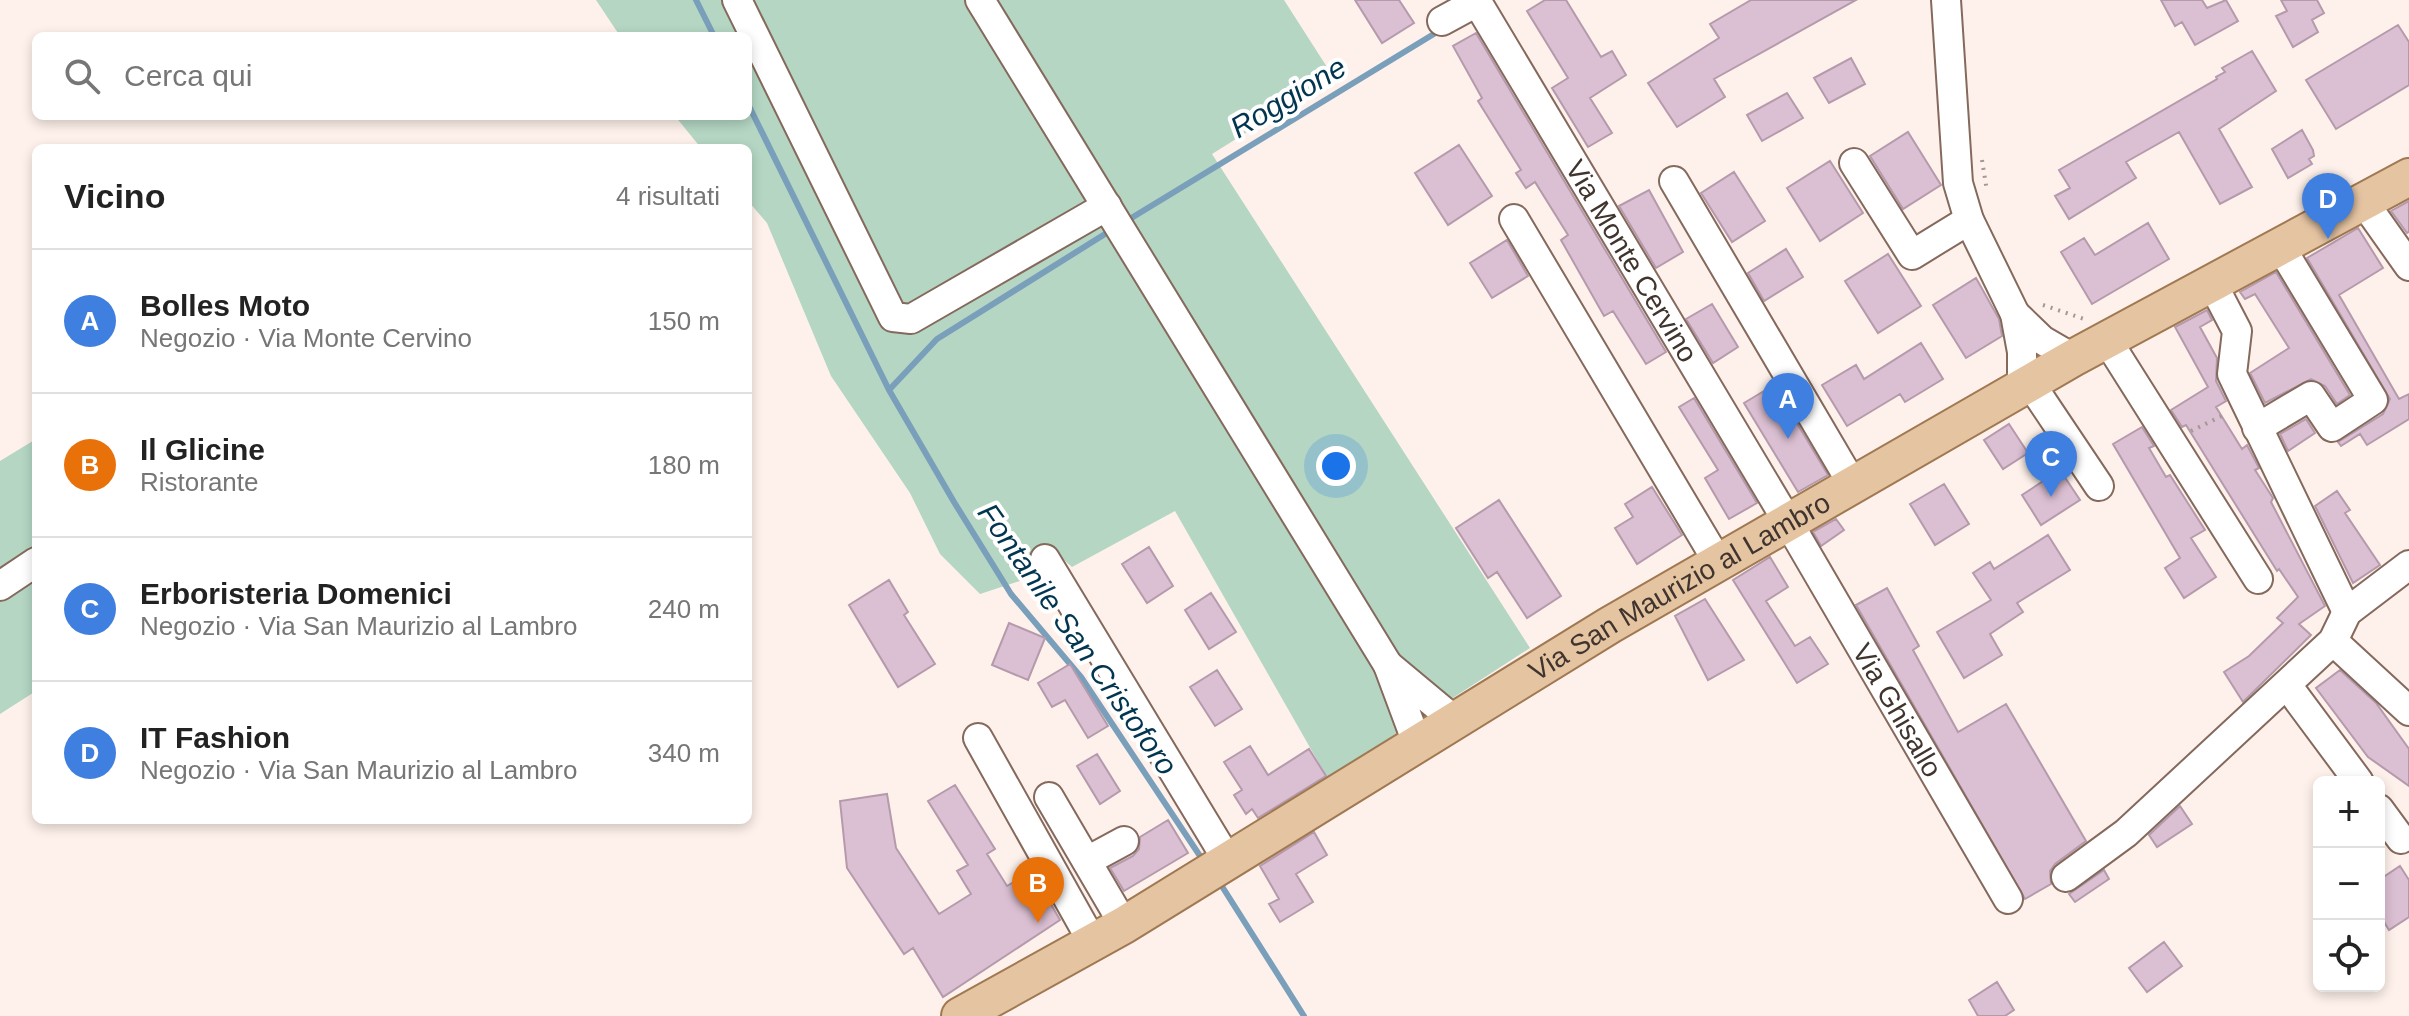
<!DOCTYPE html>
<html lang="it">
<meta charset="utf-8">
<style>
:root{--surface:#fff;--page:#f2f2f2;--text:#222;--muted:#767676;--line:#e0e0e0;--accent:#db2777}
body{margin:0;font-family:Helvetica,sans-serif;background:var(--page);color:var(--text)}
.controls{position:absolute;right:24px;bottom:24px;display:grid;overflow:hidden;border-radius:12px;box-shadow:0 4px 12px #0003}
.controls button{width:72px;height:72px;display:grid;place-items:center;padding:0;border:0;border-bottom:2px solid var(--line);background:var(--surface);color:var(--text);font:40px sans-serif}
.you{position:absolute;left:1336px;top:466px;width:28px;height:28px;margin:-20px;border:6px solid #fff;border-radius:50%;background:#1a73e8;box-shadow:0 0 0 12px #1a73e833}
.badge{display:grid;place-items:center;width:52px;height:52px;border-radius:50%;background:var(--accent);color:#fff;font-size:26px;font-weight:700}
.pin{position:absolute;translate:-50% -66px;filter:drop-shadow(0 2px 4px #0008)}
.pin::after{content:'';position:absolute;top:42px;width:28px;height:24px;background:inherit;clip-path:polygon(0 0,100% 0,50% 100%)}
.list{margin:0;padding:0;list-style:none}
h2{display:flex;justify-content:space-between;align-items:center;height:104px;margin:0;padding:0 32px;font-size:34px}
h2 small{font-size:26px;font-weight:400;color:var(--muted)}
.list li{display:grid;grid-template-columns:52px 1fr auto;gap:24px;align-items:center;box-sizing:border-box;height:144px;padding:0 32px;border-top:2px solid var(--line)}
.list b{display:block;font-size:30px;white-space:nowrap}
.list p{margin:0;font-size:26px;white-space:nowrap;color:var(--muted)}
.list em{font-size:26px;font-style:normal;color:var(--muted)}
.icon{flex:none;width:44px;height:44px;fill:none;stroke:currentColor;stroke-width:2;stroke-linecap:round;stroke-linejoin:round}
.map{position:relative;flex:none;width:2409px;height:1016px;overflow:hidden}
.search{position:absolute;background:var(--surface);box-shadow:0 4px 12px #0003;left:32px;top:32px;width:720px;height:88px;display:flex;align-items:center;gap:20px;box-sizing:border-box;padding:0 28px;border-radius:12px;color:var(--muted);font-size:30px}
.panel{position:absolute;background:var(--surface);box-shadow:0 4px 12px #0003;left:32px;top:144px;width:720px;height:680px;border-radius:12px}
.map>svg:first-child{display:block}
</style>
<div class="map">
<svg width="2409" height="1016" viewBox="0 0 2409 1016">
<rect width="100%" height="100%" fill="#fef1eb"/>
<path fill="#b4d6c3" d="M596,0H1284L1334,78L1212,154L1530,648L1448,701L1376,666L1397,733L1328,779L1175,511L1072,567L1056,553L1037,564L1038,575L980,594L940,554L910,493L831,376L767,223L748,201V148H701L675,116H748V36H620Z
M36,439V691L0,714V461Z"/>
<g fill="none" stroke-linecap="round" stroke-linejoin="round">
<path stroke="#7a9fba" stroke-width="6" d="M696,0L714,36
M748,104L889,390L954,502L1011,594L1081,677L1204,862
M1133,217L1442,29
M889,390L937,339L1105,234
M1218,880L1304,1016"/>
</g>
<path fill="#dbbfd2" stroke="#b59aac" stroke-width="2" d="M1355,0H1399L1414,23L1382,43Z
M1545,0H1566L1601,57L1612,51L1626,75L1590,98L1612,133L1588,147L1552,88L1568,78L1527,11Z
M1751,0H1856L1714,79L1725,97L1677,127L1648,83L1719,38L1710,24Z
M2161,0H2202L2207,8L2226,0L2238,21L2195,45L2182,22L2175,26Z
M2281,0H2317L2324,13L2312,20L2318,32L2293,47L2276,16L2287,11Z
M2398,25L2409,42V85L2336,129L2306,80Z
M1476,33L1666,352L1646,364L1613,311L1604,316L1561,240L1568,235L1535,182L1526,188L1516,173L1521,170L1478,101L1482,98L1453,46Z
M2252,51L2276,91L2219,129L2252,187L2220,204L2179,132L2126,162L2136,178L2069,219L2055,196L2070,188L2059,170L2217,79L2216,77L2225,72L2222,68Z
M1851,58L1865,84L1829,103L1814,78Z
M1787,93L1803,118L1762,141L1747,115Z
M2302,130L2313,150L2314,156L2309,159L2312,164L2288,178L2272,149Z
M1908,132L1941,185L1903,209L1870,156Z
M1459,145L1492,196L1448,225L1415,173Z
M1830,161L1863,213L1820,241L1787,188Z
M1734,172L1765,221L1732,242L1701,193Z
M1649,190L1683,252L1656,268L1619,206Z
M2409,201V232L2407,233L2391,211Z
M2148,223L2169,259L2092,304L2061,252L2084,238L2095,255Z
M2358,228L2383,268L2339,295L2399,399L2409,394V419L2367,445L2360,434L2341,446L2338,442L2383,414L2390,399L2307,258Z
M1507,240L1528,276L1492,298L1470,263Z
M1786,249L1803,277L1764,301L1748,273Z
M1888,254L1921,306L1878,333L1845,281Z
M2276,272L2350,395L2337,404L2325,386L2311,379L2265,403L2250,373L2289,348L2255,294L2245,299L2240,292Z
M1976,278L1999,319L2002,336L1966,358L1933,305Z
M1712,304L1738,347L1713,363L1686,319Z
M2207,310L2212,320L2200,327L2217,358L2216,381L2226,401L2216,407L2242,449L2247,445L2259,468L2255,470L2273,498L2271,502L2325,606L2299,624L2311,635L2243,702L2224,672L2249,656L2283,623L2277,618L2298,597L2279,569L2277,571L2186,425L2182,427L2171,410L2208,387L2175,327Z
M1921,343L1943,379L1905,402L1900,394L1847,426L1822,385L1856,365L1864,379Z
M1774,385L1828,475L1798,492L1744,403Z
M1694,398L1757,503L1729,519L1705,478L1718,470L1679,407Z
M2306,419L2315,433L2288,451L2280,434Z
M2009,424L2028,453L2003,469L1984,440Z
M2142,427L2154,446L2149,448L2166,477L2170,475L2205,530L2191,538L2216,577L2184,598L2165,568L2180,558L2113,444Z
M2060,470L2080,500L2041,525L2022,495Z
M1944,484L1969,524L1935,545L1910,504Z
M1652,487L1682,535L1637,564L1615,528L1633,517L1625,504Z
M2337,491L2350,510L2345,513L2380,565L2353,583L2315,506Z
M1499,500L1561,596L1527,618L1497,572L1488,578L1456,528Z
M1836,519L1844,530L1821,546L1813,532Z
M2048,535L2070,570L2017,603L2023,612L1990,634L2002,655L1964,678L1937,632L1991,600L1973,573L1990,562L1994,569Z
M1149,547L1173,586L1147,603L1122,564Z
M1770,557L1788,587L1766,601L1795,646L1810,637L1828,664L1797,683L1733,580Z
M889,580L908,612L904,615L935,664L898,687L849,605Z
M1887,588L1919,646L1913,650L1958,732L2006,704L2086,841L2055,864L2050,871L2051,884L2025,899L1856,605Z
M1211,593L1236,632L1209,649L1185,610Z
M1705,599L1744,660L1708,680L1675,616Z
M1009,623L1045,638L1028,680L992,665Z
M1070,664L1108,726L1088,738L1065,700L1052,707L1038,683Z
M1217,670L1242,709L1215,726L1190,687Z
M2340,670L2376,703L2409,749V786L2368,757L2316,688Z
M1250,746L1268,775L1309,749L1326,776L1258,818L1252,809L1246,814L1234,795L1242,790L1224,762Z
M1097,754L1120,791L1100,804L1077,766Z
M955,785L995,849L987,854L1007,886L1032,871L1060,920L943,997L913,948L904,954L847,868L840,801L887,794L896,848L939,914L971,894L957,871L968,865L928,801Z
M2180,806L2192,824L2157,847L2149,835Z
M1168,820L1188,853L1124,891L1110,868L1133,856L1139,849L1140,837Z
M1314,832L1327,855L1296,874L1313,902L1280,922L1269,904L1279,899L1260,866Z
M2400,866L2409,880V917L2389,930L2379,914V880Z
M2104,870L2109,879L2075,902L2069,894Z
M2164,942L2182,966L2147,992L2129,968Z
M1997,982L2014,1010L2005,1016H1978L1969,1000Z"/>
<g fill="none" stroke-linecap="round" stroke-linejoin="round">
<defs>
<g id="minor">
<path d="M737,0L893,317L911,319L1107,206"/>
<path d="M980,0L1388,665"/>
<path id="s1" d="M1476,0L1788,522L2008,899"/>
<path d="M1946,0L1958,183L1969,220L2015,314L2022,352V388"/>
<path d="M1442,21L1477,2"/>
<path d="M1854,163L1912,255L1969,220"/>
<path d="M1674,181L1853,485"/>
<path d="M2363,201L2409,266"/>
<path d="M1514,219L1718,562"/>
<path d="M2212,283L2237,331L2232,374L2347,612"/>
<path d="M2015,314L2042,340L2073,358"/>
<path d="M2107,340L2258,579"/>
<path d="M2030,383L2099,486"/>
<path d="M2257,428L2311,396L2332,427L2373,400L2280,246"/>
<path d="M1045,559L1228,861"/>
<path d="M0,586L36,562"/>
<path d="M2333,641L2409,711"/>
<path d="M2287,685L2359,782"/>
<path d="M978,738L1093,943"/>
<path d="M1417,743L1388,665L1454,720"/>
<path d="M1049,797L1124,925"/>
<path d="M2379,809L2401,839"/>
<path d="M1087,861L1124,841"/>
<path d="M2066,877L2126,833L2333,641L2347,612L2409,565"/>
</g>
<g id="major">
<path id="s2" d="M960,1016L1124,925L1610,625L2073,358L2409,177"/>
</g>
</defs>
<use href="#minor" stroke="#84695c" stroke-width="32"/>
<use href="#major" stroke="#a07851" stroke-width="40"/>
<path stroke="#a49892" stroke-width="4" stroke-dasharray="2 6" stroke-linecap="butt" d="M1982,160L1987,191
M2043,305L2087,320
M2191,431L2226,414"/>
<use href="#minor" stroke="#fff" stroke-width="28"/>
<use href="#major" stroke="#e5c4a2" stroke-width="36"/>
</g>
<g text-anchor="middle" dominant-baseline="central" stroke-width="8" stroke-linejoin="round" paint-order="stroke">
<g font-size="28" fill="#40342e" stroke="#fff">
<text stroke="none"><textPath href="#s1" startOffset="304">Via Monte Cervino</textPath></text>
<text stroke="none"><textPath href="#s2" startOffset="838">Via San Maurizio al Lambro</textPath></text>
<text stroke="none"><textPath href="#s1" startOffset="826">Via Ghisallo</textPath></text>
</g>
<g font-size="30" font-style="italic" fill="#013550" stroke="#fff">
<text transform="translate(1288 97) rotate(-31)">Roggione</text>
<text transform="translate(1078 639) rotate(55)">Fontanile San Cristoforo</text>
</g>
</g>
</svg>
<div class="controls">
<button>+</button>
<button>−</button>
<button><svg class="icon" aria-label="locate" viewBox="0 0 24 24"><circle cx="12" cy="12" r="6"/><path d="M12 2v4M12 18v4M2 12h4M18 12h4"/></svg></button>
</div>
<div class="you"></div>
<div class="pin badge" style="left:1788px;top:439px;background:#3f7fe0">A</div>
<div class="pin badge" style="left:1038px;top:923px;background:#e8710a">B</div>
<div class="pin badge" style="left:2051px;top:497px;background:#3f7fe0">C</div>
<div class="pin badge" style="left:2328px;top:239px;background:#3f7fe0">D</div>
<div class="search"><svg class="icon" aria-label="search" viewBox="0 0 24 24"><circle cx="10" cy="10" r="6"/><path d="M15 15l6 6"/></svg>Cerca qui</div>
<section class="panel">
<h2>Vicino<small>4 risultati</small></h2>
<ul class="list">
<li><span class="badge" style="background:#3f7fe0">A</span><div><b>Bolles Moto</b><p>Negozio · Via Monte Cervino</p></div><em>150 m</em></li>
<li><span class="badge" style="background:#e8710a">B</span><div><b>Il Glicine</b><p>Ristorante</p></div><em>180 m</em></li>
<li><span class="badge" style="background:#3f7fe0">C</span><div><b>Erboristeria Domenici</b><p>Negozio · Via San Maurizio al Lambro</p></div><em>240 m</em></li>
<li><span class="badge" style="background:#3f7fe0">D</span><div><b>IT Fashion</b><p>Negozio · Via San Maurizio al Lambro</p></div><em>340 m</em></li>
</ul>
</section>
</div>
